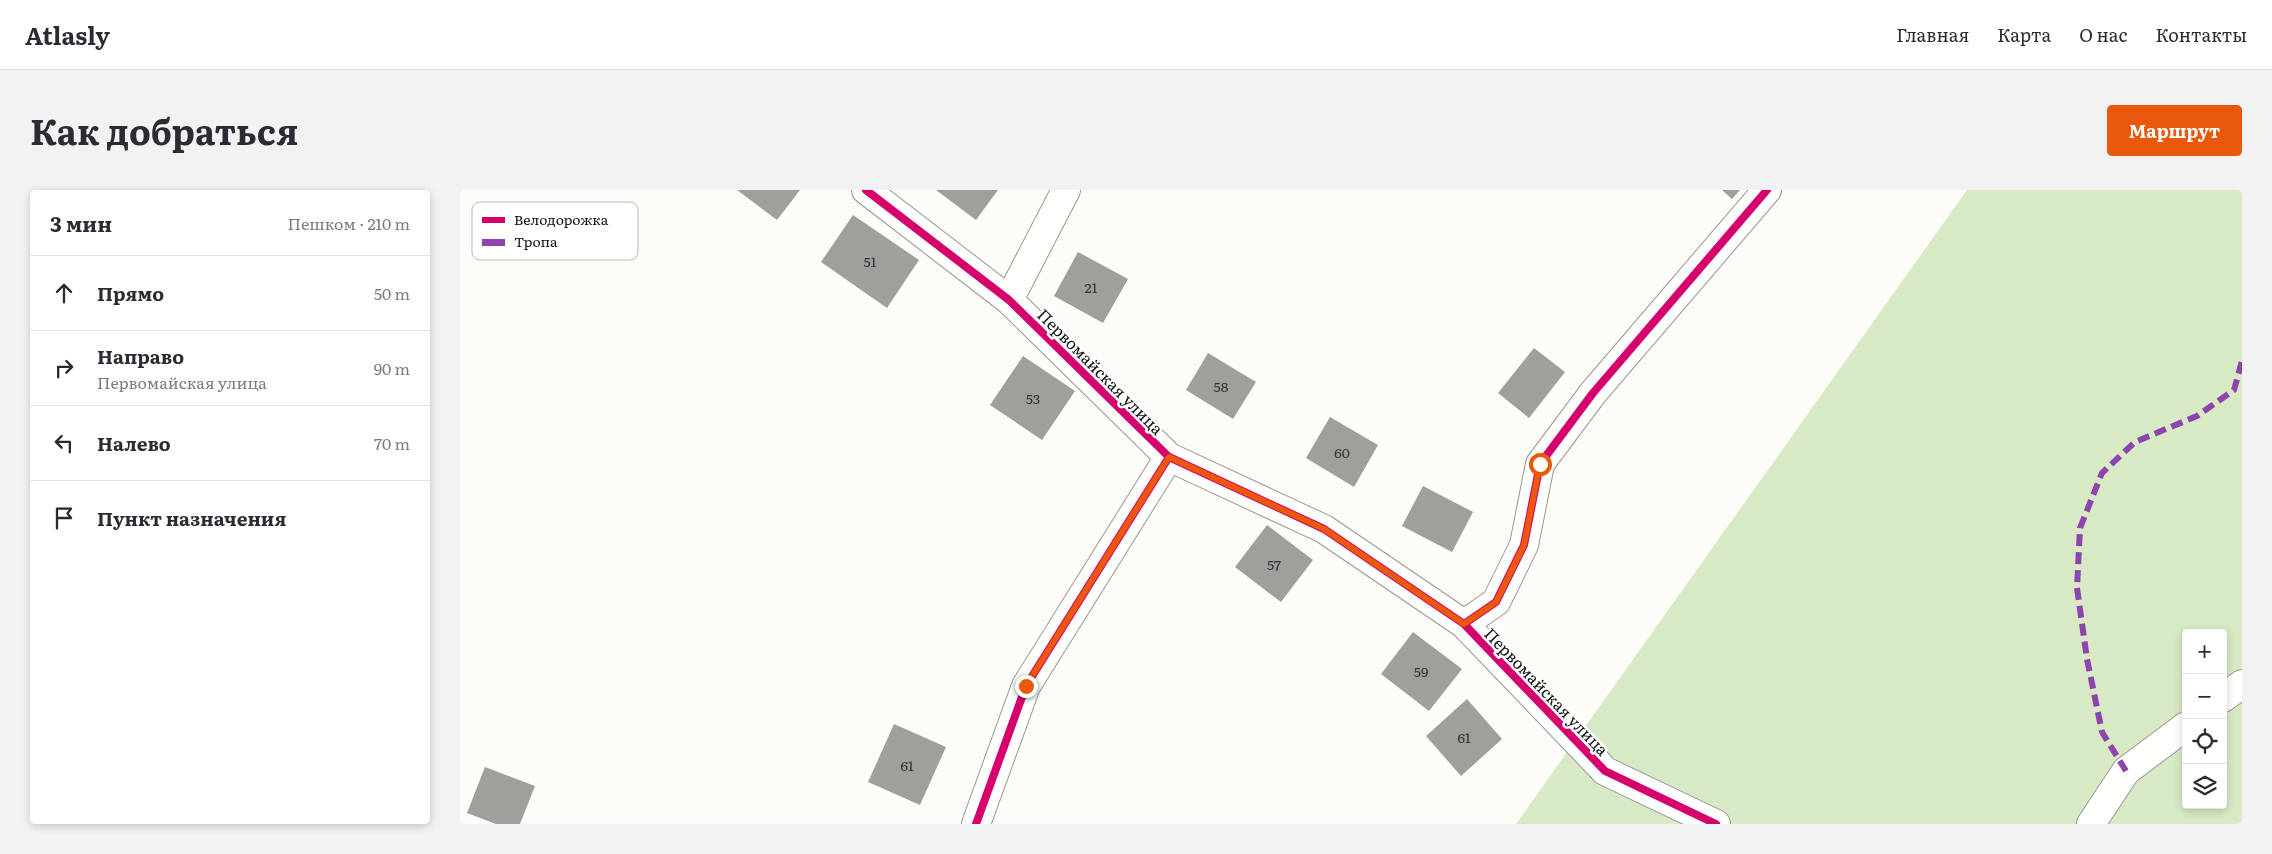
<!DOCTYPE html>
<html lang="ru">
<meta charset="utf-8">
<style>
:root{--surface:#fff;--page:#f2f2f3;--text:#2b2b33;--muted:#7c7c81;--line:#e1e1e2;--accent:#ea580c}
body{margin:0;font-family:Literata,serif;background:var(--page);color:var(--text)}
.controls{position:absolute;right:15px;bottom:15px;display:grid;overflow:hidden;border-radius:5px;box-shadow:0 2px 8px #0003}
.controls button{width:45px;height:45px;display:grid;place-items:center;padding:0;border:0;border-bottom:1px solid var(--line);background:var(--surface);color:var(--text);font:25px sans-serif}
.stop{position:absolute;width:15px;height:15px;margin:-11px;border:4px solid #ea580c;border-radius:50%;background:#fff}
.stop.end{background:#ea580c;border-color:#fff;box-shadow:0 1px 5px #0008}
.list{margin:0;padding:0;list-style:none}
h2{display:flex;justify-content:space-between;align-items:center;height:65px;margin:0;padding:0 20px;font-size:21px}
h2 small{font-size:16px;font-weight:400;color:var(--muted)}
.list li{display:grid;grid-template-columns:32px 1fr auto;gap:15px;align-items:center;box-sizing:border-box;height:75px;padding:0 20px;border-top:1px solid var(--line)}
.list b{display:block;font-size:19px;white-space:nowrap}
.list p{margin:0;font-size:16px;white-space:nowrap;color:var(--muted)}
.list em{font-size:16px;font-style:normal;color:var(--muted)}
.icon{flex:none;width:28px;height:28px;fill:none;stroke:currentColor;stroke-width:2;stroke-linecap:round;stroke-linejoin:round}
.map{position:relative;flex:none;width:1782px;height:634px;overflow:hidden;border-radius:5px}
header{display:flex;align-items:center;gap:30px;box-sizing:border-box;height:70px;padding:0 25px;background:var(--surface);border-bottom:1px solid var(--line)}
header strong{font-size:24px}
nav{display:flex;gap:28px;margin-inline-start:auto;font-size:18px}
.intro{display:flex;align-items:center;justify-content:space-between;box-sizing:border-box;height:120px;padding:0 30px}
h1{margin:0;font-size:35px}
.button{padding:12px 22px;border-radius:5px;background:var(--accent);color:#fff;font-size:18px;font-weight:700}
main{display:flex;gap:30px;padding:0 30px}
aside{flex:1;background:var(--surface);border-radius:5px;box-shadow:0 2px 8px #0003}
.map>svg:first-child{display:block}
</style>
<header>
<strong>Atlasly</strong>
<nav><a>Главная</a><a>Карта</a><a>О нас</a><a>Контакты</a></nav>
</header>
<div class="intro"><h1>Как добраться</h1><a class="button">Маршрут</a></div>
<main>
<aside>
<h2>3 мин<small>Пешком · 210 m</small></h2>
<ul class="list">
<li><svg class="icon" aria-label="ahead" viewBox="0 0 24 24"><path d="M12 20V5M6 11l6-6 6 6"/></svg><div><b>Прямо</b></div><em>50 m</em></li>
<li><svg class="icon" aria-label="right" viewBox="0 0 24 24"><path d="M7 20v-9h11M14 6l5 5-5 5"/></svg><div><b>Направо</b><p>Первомайская улица</p></div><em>90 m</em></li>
<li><svg class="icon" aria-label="left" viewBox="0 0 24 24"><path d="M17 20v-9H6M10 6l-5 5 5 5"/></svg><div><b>Налево</b></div><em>70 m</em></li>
<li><svg class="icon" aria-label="arrive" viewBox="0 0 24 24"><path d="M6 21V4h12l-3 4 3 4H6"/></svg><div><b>Пункт назначения</b></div></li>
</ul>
</aside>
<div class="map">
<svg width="1782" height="634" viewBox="0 0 1782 634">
<rect width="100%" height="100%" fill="#fdfcf7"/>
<path fill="#d8eac5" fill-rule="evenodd" d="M1507,0H1782V634H1056ZM1726,443H1763V615H1726Z"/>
<path fill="#a19f9c" d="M277,0H340L317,30Z
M476,0H538L516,30Z
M1262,0H1280L1272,9Z
M393,25L459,70L427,118L361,72Z
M618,62L668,89L643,133L594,106Z
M1074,158L1105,182L1069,228L1038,203Z
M748,163L796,192L773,229L726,200Z
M563,166L615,201L582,250L530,215Z
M870,227L918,255L894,297L846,268Z
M963,296L1013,322L992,362L942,336Z
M807,335L853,370L821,412L775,377Z
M953,442L1002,479L969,521L921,484Z
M1007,509L1042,549L1001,586L966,546Z
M434,534L486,557L460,615L408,592Z
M25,577L75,596L60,634H36L7,623Z"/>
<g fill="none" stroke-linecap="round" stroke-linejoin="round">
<defs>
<path id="minor" d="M406,0L549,110L709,267L864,339L1004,434L1145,581L1256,634
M549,110L606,0
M1004,434L1036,412L1064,355L1080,274L1133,203L1307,0
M1763,508L1782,494
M516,634L566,496L709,267
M1631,634L1666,581L1726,536"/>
</defs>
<use href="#minor" stroke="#979795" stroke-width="30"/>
<use href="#minor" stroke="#fffffe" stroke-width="28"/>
<path stroke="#8e44ad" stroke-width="6" stroke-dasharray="12 6" stroke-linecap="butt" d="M1666,581L1642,542L1627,469L1617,398L1620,338L1642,283L1675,252L1737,226L1774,200L1782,171"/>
<defs>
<path id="cycleway" d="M406,0L549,110L709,267L864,339L1004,434L1145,581L1256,634
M1004,434L1036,412L1064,355L1080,274L1133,203L1307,0
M516,634L566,496L709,267"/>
</defs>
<use href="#cycleway" stroke="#fff" stroke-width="11"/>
<use href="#cycleway" stroke="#d6006c" stroke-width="8"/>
</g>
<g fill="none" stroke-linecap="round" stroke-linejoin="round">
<path stroke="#ea580c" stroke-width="6" d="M566,496L709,267L864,339L1004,434L1036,412L1064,355L1080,274"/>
</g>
<g text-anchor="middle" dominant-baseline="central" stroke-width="5" stroke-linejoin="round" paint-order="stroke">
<g font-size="14" fill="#353434">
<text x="410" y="71">51</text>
<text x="631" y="97">21</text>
<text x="761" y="196">58</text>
<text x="573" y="208">53</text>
<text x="882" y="262">60</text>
<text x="814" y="374">57</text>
<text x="961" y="481">59</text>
<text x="1004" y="547">61</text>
<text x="447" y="575">61</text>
</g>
<g font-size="16" fill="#111" stroke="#fff">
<text transform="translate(641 181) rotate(45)">Первомайская улица</text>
<text transform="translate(1087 501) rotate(46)">Первомайская улица</text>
</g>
</g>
<rect x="12" y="12" width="166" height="58" rx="8" fill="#fff" stroke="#b8b8b8" stroke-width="1"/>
<rect x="22" y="27" width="23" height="6" fill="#d6006c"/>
<rect x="22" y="49" width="23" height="7" fill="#8e44ad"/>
<g font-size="14" fill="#111">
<text x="54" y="35">Велодорожка</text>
<text x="54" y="57">Тропа</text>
</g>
</svg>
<div class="controls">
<button>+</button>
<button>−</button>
<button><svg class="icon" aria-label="locate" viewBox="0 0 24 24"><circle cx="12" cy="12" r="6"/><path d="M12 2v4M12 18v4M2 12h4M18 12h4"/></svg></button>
<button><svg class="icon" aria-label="layers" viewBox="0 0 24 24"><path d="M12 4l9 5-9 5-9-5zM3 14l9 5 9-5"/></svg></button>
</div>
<div class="stop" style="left:1080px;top:274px"></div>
<div class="stop end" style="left:566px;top:496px"></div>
</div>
</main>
